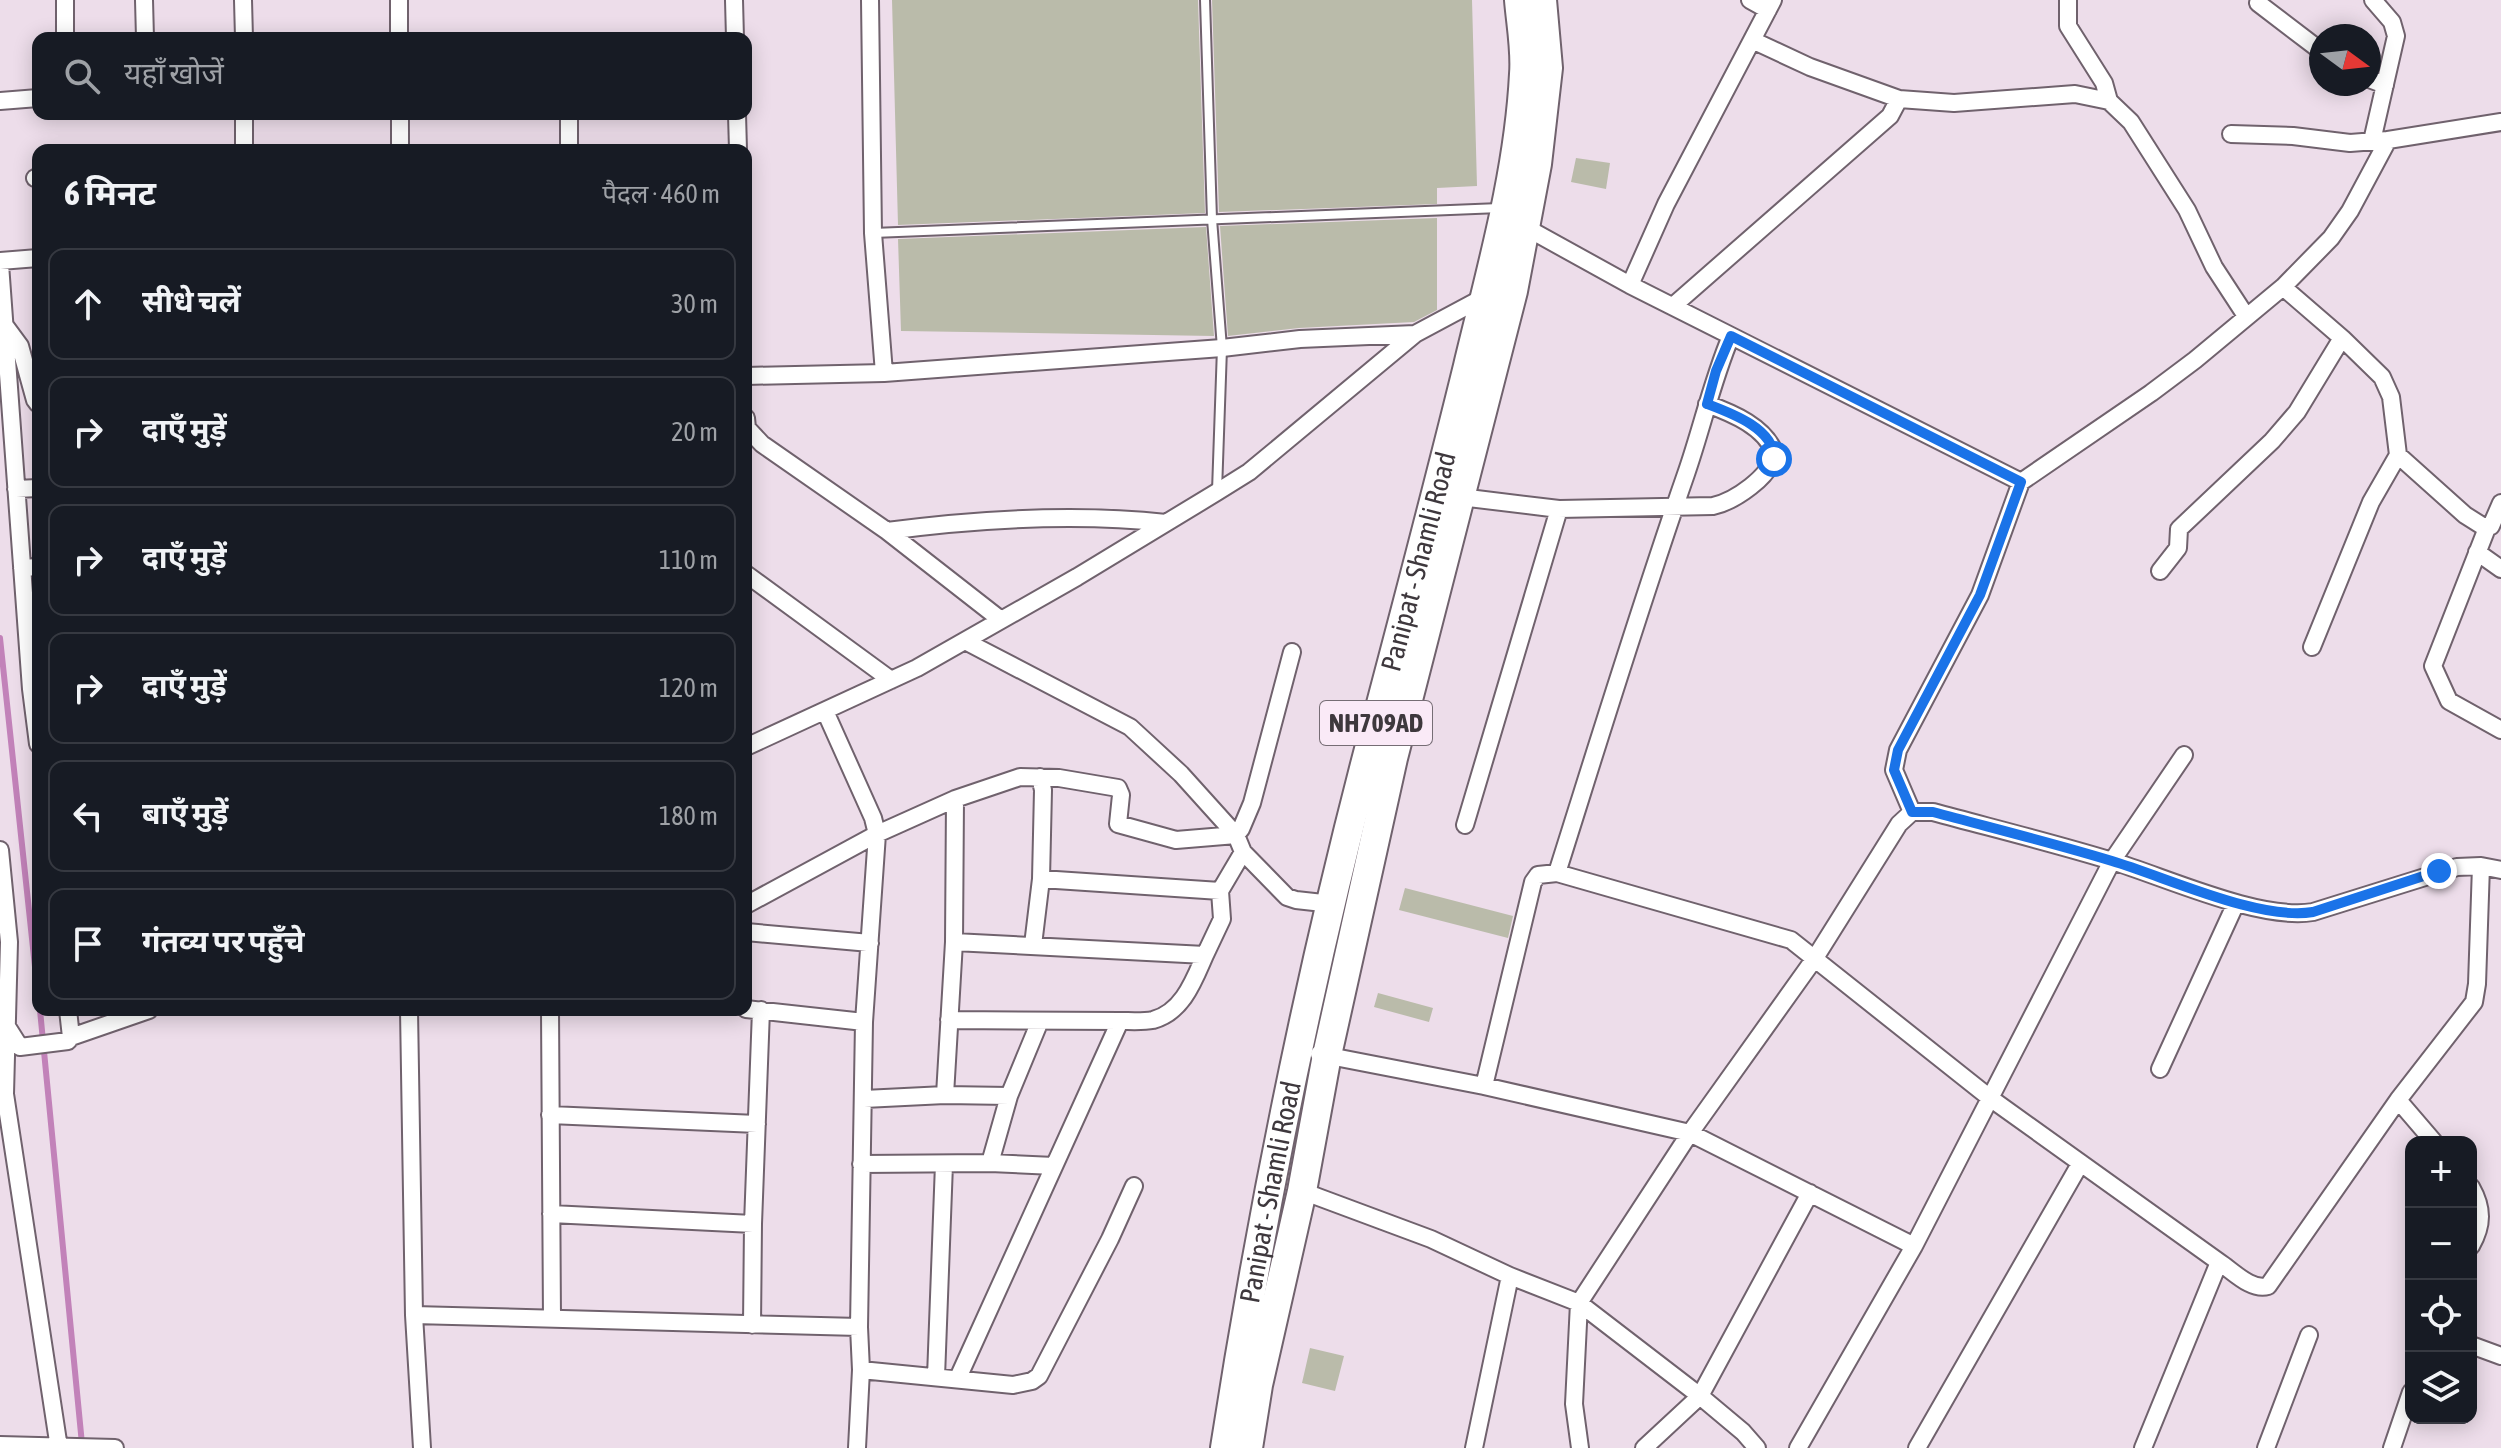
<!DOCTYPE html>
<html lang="hi">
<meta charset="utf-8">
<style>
:root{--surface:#171b24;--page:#242831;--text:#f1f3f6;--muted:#9ea1a6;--line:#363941}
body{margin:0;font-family:"Asap Condensed","Noto Sans Devanagari",sans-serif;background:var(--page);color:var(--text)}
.controls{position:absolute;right:24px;bottom:24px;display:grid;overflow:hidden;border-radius:16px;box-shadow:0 4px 20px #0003}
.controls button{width:72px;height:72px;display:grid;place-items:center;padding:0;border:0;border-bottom:2px solid var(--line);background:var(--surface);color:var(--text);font:40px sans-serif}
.compass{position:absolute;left:2309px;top:24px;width:72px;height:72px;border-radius:50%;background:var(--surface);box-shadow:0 4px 20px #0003;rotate:105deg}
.stop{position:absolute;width:24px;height:24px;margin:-18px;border:6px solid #1a73e8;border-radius:50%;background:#fff}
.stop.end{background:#1a73e8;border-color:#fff;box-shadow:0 2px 8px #0008}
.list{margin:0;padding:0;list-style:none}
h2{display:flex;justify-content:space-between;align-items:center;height:104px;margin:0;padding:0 32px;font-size:34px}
h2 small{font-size:26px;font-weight:400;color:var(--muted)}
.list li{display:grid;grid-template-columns:52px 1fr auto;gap:24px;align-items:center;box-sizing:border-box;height:112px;margin:0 16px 16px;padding:0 16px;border:2px solid var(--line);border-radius:16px}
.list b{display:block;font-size:30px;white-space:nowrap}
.list em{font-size:26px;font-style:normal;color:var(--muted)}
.icon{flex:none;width:44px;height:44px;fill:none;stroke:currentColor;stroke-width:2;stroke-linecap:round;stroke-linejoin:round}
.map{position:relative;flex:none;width:2501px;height:1448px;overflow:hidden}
.search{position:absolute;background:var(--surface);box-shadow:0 4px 20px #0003;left:32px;top:32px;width:720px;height:88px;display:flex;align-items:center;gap:20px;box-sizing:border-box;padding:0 28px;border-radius:16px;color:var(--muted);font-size:30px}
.panel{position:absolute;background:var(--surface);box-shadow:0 4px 20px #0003;left:32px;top:144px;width:720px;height:872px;border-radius:16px}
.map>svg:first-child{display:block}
</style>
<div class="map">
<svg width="2501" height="1448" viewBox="0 0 2501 1448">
<rect width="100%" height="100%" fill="#edddea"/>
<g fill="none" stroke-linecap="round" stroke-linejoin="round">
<path stroke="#c282b9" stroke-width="6" d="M0,638L38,995
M40,1010L82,1444"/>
</g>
<path fill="#babbaa" d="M892,0H1198L1205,213L898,225Z
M1212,0H1472L1477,186L1437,188V204L1219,212Z
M1576,158L1610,163L1606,189L1571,182Z
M1437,218V310L1414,322L1299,328L1228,336L1220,226Z
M1206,227L1214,336L901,331L898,239Z
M1405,888L1513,916L1508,938L1399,910Z
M1378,993L1433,1008L1429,1022L1374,1007Z
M1310,1348L1344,1356L1335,1391L1302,1383Z"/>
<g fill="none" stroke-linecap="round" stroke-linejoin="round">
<defs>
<path id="lane" d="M1205,0L1212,219L1222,348L1217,491
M873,233L1500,208"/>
<path id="street" d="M144,0L145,38
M243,0L244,38
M399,0V38
M734,0L735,38
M870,0L873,233L884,373
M1750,0L1768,10
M2068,0V26L2104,83L2109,101
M2258,3L2321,51
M65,38V0
M1752,40L1810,67L1899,99L1954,103L2075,94L2109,101L2131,122L2187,210L2214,267L2246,316
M2369,79L2385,85
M0,101L38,98
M400,114V150
M569,114V150
M737,114L738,150
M2231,134L2293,136L2350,143L2388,140
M2372,141L2396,36L2392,22L2373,0
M244,150V114
M35,178L38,177
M1525,227L1630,285L2021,482
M0,261L38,258
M0,264L31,689L38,744
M1630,285L1666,204L1773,0
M2283,287L2342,338L2382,377L2391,397L2398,455L2465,515L2484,527L2491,526L2501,503
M1673,306L1890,116L1899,99
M6,327L20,346L35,400L38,404
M746,376L884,373L1222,348L1300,339L1415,334
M746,418L747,428L762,444L887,531L1001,620
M16,489L38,488
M1452,496L1559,509L1713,506C1735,501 1770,477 1775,454C1766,427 1732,413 1707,404
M2487,528L2433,666L2449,701L2501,730
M887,531C979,519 1074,513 1166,523
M2477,552L2501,569
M22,568L38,567
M2160,571L2178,548L2179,529L2272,441L2297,412L2342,338
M746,574L891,680
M965,641L1130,727L1181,774L1236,835L1243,852L1287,897L1296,900L1332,904
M2312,647L2371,502L2398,455
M825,711L873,818L877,834L864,1022L859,1327L861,1370L857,1448
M746,747L917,668L1077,577L1217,492L1249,472L1415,334L1486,296
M1912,812L1894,770L1898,750L1980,595L2021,482L2151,393L2195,360L2283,287L2331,238L2350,211L2388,140L2501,122
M1465,825L1559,509
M0,850L9,942L5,1094L59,1448
M1557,873C1599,740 1640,606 1686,474C1702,428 1712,381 1731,336
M1041,879L1220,891
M746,905L877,834L955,799L1020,777L1059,778L1118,788L1121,795L1118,824L1176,840L1236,835L1241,829L1252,803L1292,652
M746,932L870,943
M954,942L1205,955L1222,919L1220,891L1243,852
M1033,945L1041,879L1043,790L1040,777
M746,1009L864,1022
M68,1010L71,1037
M409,1010L414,1315L422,1448
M550,1010L552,1319
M949,1020L1120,1021L958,1378
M1120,1021C1130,1021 1143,1022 1153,1020C1183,1012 1194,980 1205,955
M8,1028L20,1047L68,1041L71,1037L149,1010
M1319,1054L1484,1086L1690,1133L1914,1246
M2160,1069L2236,903
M1484,1086L1533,882L1538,875L1557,873L1791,940L1990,1098L2219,1262L2143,1448
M945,1095L954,942L955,799
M864,1099L945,1095L1009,1096
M550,1115L757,1124
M2434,1142L2398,1100L2474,1002L2477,984L2481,866
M990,1163L1009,1096L1040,1021
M861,1164L990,1163L1054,1166
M2471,1187C2483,1208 2483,1225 2471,1246
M1302,1191L1431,1239L1510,1276L1579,1303L1700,1396L1743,1432L1757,1448
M551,1214L753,1224
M2219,1262C2233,1271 2251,1291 2268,1286L2398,1100
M414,1315L859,1327
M752,1325L753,1224L761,1010
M2471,1345L2501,1356
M861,1370L1013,1385L1032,1381L1039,1376L1110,1239L1134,1186
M936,1377L944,1164
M0,1445L115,1448
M1474,1448L1510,1276
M1580,1448L1574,1404L1579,1303L1690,1133L1815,958L1899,824L1912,812H1933C1992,828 2053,843 2112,861C2165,877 2260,921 2313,912L2457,867L2481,866L2501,870
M1644,1448L1700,1396L1810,1193
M1798,1448L1914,1246L2112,861L2184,755
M1917,1448L2080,1164
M2266,1448L2309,1335
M2392,1448L2411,1392"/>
<g id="highway">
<path id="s1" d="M1225,1448C1263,1203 1313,959 1377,719C1408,602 1439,484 1468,366C1491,270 1519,173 1524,74C1526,50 1521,24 1519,0"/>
<path d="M1248,1448L1258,1385L1302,1191L1327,1055L1393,758L1513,291L1537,164L1548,68L1542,0"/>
</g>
</defs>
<use href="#lane" stroke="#70626d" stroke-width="12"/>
<use href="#street" stroke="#70626d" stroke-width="20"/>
<use href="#highway" stroke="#70626d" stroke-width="32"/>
<use href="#lane" stroke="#fff" stroke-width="8"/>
<use href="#street" stroke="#fff" stroke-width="16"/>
<use href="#highway" stroke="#fff" stroke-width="28"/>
</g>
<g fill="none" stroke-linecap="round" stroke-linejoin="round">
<path stroke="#1a73e8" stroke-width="10" d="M1774,459C1775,429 1731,413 1707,404L1716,371L1731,336L2021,482L1980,595L1898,750L1894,770L1912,812H1933C1992,828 2053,843 2112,861C2166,877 2259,921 2313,912L2439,871"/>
</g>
<g text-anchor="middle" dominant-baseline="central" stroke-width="8" stroke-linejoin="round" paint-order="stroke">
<rect fill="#faeaf7" stroke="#766d75" stroke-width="2" x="1320" y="701" width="112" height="44" rx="6"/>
<g font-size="26" font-weight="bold" fill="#3e383d">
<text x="1376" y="723">NH709AD</text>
</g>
<g font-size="28" fill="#3e383d" stroke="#faeaf7">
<text stroke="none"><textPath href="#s1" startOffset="908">Panipat - Shamli Road</textPath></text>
<text stroke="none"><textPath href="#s1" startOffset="260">Panipat - Shamli Road</textPath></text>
</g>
</g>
</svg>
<div class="controls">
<button>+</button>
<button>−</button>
<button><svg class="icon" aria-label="locate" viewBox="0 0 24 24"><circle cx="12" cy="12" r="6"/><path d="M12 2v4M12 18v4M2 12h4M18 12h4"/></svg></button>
<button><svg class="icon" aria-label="layers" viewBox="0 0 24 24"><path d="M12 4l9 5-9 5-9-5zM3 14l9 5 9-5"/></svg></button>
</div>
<svg class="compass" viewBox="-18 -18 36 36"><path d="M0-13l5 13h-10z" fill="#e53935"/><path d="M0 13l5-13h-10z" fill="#9ea1a6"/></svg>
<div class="stop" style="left:1774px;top:459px"></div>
<div class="stop end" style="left:2439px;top:871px"></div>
<div class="search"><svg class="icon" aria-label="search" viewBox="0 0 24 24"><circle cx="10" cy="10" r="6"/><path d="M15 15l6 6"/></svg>यहाँ खोजें</div>
<section class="panel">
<h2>6 मिनट<small>पैदल · 460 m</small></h2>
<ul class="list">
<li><svg class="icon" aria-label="ahead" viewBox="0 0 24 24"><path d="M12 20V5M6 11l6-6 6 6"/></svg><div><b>सीधे चलें</b></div><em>30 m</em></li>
<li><svg class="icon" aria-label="right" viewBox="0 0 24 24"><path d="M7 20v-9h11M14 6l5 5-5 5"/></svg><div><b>दाएँ मुड़ें</b></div><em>20 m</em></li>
<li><svg class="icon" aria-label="right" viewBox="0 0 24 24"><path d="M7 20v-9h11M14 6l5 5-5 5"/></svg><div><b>दाएँ मुड़ें</b></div><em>110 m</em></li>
<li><svg class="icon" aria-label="right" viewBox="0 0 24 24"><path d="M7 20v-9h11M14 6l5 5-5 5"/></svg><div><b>दाएँ मुड़ें</b></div><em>120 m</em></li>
<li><svg class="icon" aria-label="left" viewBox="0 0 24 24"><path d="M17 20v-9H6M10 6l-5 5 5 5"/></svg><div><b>बाएँ मुड़ें</b></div><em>180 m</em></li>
<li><svg class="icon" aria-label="arrive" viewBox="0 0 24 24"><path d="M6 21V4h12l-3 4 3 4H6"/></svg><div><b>गंतव्य पर पहुँचे</b></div></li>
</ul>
</section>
</div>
